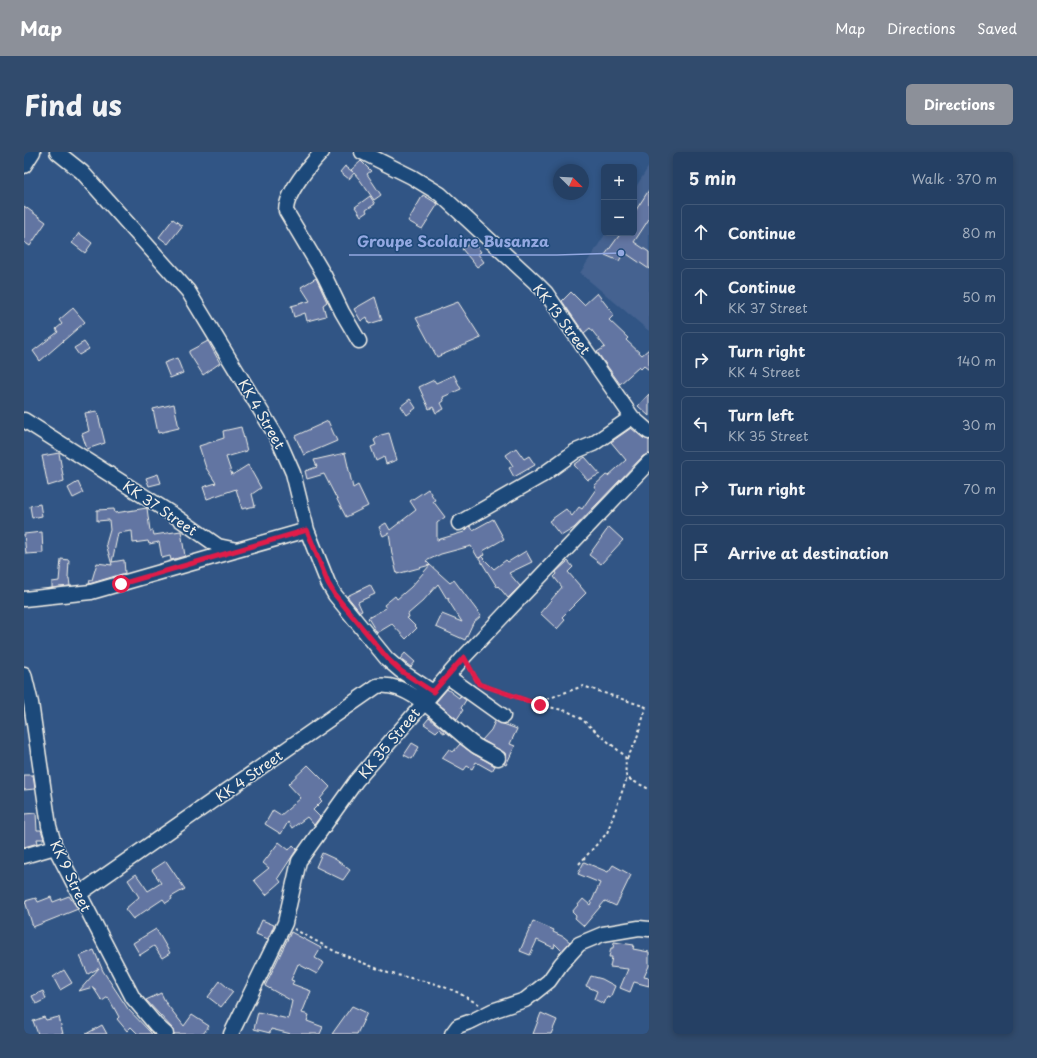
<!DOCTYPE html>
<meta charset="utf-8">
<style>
:root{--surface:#254064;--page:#314b6d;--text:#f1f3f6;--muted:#a3afbf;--line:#425978;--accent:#8c9099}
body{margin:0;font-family:"Playpen Sans",sans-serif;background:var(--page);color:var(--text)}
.controls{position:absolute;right:12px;top:12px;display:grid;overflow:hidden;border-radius:6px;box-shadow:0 2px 6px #0003}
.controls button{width:36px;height:36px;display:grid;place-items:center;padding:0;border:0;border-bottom:1px solid var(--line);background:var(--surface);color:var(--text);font:20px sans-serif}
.compass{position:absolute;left:529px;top:12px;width:36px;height:36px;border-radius:50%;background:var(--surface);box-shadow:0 2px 6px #0003;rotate:114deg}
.stop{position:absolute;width:12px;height:12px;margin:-9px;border:3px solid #e11d48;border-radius:50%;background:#fff}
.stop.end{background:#e11d48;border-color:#fff;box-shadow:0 1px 4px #0008}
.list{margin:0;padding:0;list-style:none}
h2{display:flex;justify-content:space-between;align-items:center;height:52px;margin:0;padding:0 16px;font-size:17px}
h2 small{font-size:13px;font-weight:400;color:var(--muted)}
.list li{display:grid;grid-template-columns:26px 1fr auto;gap:12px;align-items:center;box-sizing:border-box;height:56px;margin:0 8px 8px;padding:0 8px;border:1px solid var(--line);border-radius:6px}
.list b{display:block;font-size:15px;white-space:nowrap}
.list p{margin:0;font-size:13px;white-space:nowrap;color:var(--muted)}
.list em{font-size:13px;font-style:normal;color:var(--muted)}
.icon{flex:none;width:22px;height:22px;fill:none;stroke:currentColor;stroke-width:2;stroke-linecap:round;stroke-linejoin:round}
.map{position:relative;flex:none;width:625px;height:882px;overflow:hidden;border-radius:6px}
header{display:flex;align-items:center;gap:24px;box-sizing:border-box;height:56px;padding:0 20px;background:var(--accent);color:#fff}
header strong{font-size:19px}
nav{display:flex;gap:22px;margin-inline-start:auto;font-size:14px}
.intro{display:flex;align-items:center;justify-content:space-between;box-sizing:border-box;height:96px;padding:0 24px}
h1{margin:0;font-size:28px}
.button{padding:10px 18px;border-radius:6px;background:var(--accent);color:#fff;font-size:14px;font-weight:700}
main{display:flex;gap:24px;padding:0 24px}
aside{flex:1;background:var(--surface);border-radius:6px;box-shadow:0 2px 6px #0003}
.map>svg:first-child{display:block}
</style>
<header>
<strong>Map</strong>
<nav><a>Map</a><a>Directions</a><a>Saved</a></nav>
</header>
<div class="intro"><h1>Find us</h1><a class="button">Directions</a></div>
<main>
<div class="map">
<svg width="625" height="882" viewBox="0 0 625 882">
<rect width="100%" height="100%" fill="#315585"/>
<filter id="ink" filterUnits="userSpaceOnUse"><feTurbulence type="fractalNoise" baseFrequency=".025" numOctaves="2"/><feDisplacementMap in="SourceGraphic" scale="8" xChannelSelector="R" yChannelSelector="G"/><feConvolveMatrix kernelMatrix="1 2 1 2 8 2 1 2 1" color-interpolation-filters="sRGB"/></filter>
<g filter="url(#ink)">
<path fill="#446290" d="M625,14V179L556,121L582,81H610V38Z"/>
<path fill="#6275a2" stroke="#f4f1e8" d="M337,9L347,19L343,22L357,43L350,48L336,28L330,21L325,27L316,20L321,14L329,20L327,18Z
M625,38V67L610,90L625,100V117L600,100L595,109L581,103L597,81H610V61Z
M399,43L414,52L398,77L384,69Z
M346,44L351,52L342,58L343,60L337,64L331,55Z
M0,54L22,70L6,94L0,90Z
M149,67L158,74L144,92L135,85Z
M55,81L68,91L61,101L48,91Z
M449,89L457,100L454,102L460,110L453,115L438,97Z
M292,126L303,150L299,153L302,164L283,169L281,161L270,165L267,154L286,149L277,135Z
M547,140L560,153L573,141L590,163L585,168L604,186L602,188L618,203L625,197V218L620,214L617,217L615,215L596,232L573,200L581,195L566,176L560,181L538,149Z
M351,145L358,168L345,172L343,165L337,169L330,157Z
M434,150L457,186L413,205L392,166Z
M49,156L61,170L16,209L9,199L34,180L32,177L38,172L35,168Z
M184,189L196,211L179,223L165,201V199Z
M60,190L65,197L55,203L50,196Z
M153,206L159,221L146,226L140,211Z
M430,223L437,237L419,245L420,249L417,251L420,257L412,261L409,255L405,257L395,235L410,228L412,231Z
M625,242V264L614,254Z
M386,247L392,256L383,263L377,254Z
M150,252L155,276L134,281L129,257Z
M73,259L81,291L63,297L58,282L65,279L61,261Z
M304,269L313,289L280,303L271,284Z
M217,275L223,299L202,305L208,323L224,313L237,336L228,342L231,354L218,357L212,337L183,347L179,335L192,331L182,316L175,294L200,286L199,279Z
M607,276L619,286L625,288V302L619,304L550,376L537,384L525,369L542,357L548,364L555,355L558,357L572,337L570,334L582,323L584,324L602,308L587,290Z
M365,281L373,308L362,312L360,305L352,309L347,295L352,293L350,288L357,283Z
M492,296L500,307L505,304L511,313L490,325L485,316L489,314L482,303Z
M35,301L40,329L24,334L18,304Z
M321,301L329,336L334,333L344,354L322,365L300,322L283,327L281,319L293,315L290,308Z
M561,305L576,322L564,328L550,313Z
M134,322L137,331L125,334L122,326Z
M54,330L59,341L49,346L44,336Z
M404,337L411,348L409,349L421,365L413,371V388L440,380L446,374L449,378L469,367L480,387L459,399L461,403L457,404L470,417L482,408L484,410L502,399L508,410L485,421L496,434L484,446L474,434L473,435L455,406L457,405L454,406L447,394L417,402L402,409L406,413L373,422L368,402L365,381L359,384L355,375L362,371L366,378L392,358L386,349Z
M16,352L18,364L8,366L6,354Z
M123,356L126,379H129L130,383L157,379L161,404L147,408L146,404L138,406L135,390L125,392L124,389L109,391L108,379L94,381L88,410L100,408L101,421L65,432L66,428H68L73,411L88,413L82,392L86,378L85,368L73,369V358L90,357L91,361Z
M585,375L599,388L577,412L565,403Z
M18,380L19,401L2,402L0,382Z
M37,407L45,408L44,426H45L46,434L28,436V430L35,429Z
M544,409L549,415L544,420L562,441L538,465L541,468L533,477L516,461L538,435L530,425L533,422L532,420Z
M406,413L426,431L430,428L457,464L449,471L441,488L412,475L418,462L438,470L424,448L425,446L423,447L414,432L399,449L384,462L385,465L383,466L393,476L382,487L368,472L353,481L344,466L362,456L360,453L371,444L373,447L387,435Z
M346,433L351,442L334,450L338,459L336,460L323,444Z
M381,501L391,510L387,515L376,507Z
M423,537L435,546L436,544L442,548L437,556L439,558L433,567L412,550Z
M405,566L422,580L421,582L415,577L412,580L400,572Z
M471,569L493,577L486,592L491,594L482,613L480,612L482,606L481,601L458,588L467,578Z
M388,591L395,595L388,607L380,603Z
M436,592L448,601L471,614L468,619L452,610L448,617L443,614L440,618L418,606L425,597L429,600Z
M284,613L306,635L296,647L298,649L289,658L296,665L290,673L283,665L268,676L264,670L257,682L241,672L249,658L257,663L277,646L264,632Z
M0,623H9L11,637L0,638Z
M12,661L13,678H17L20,687H13L14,691L0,695V662Z
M255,690L265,698L269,693L273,697L254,726L257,730L242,743L230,728L245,716L239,711Z
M298,701L311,707L326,718L319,728L292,715Z
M142,709L161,737L147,745L148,747L142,751L139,747L109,767L101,757L115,745L104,728L112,722L124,739L137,731L128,718Z
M560,710L584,720L589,713L607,723L592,754L581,749L560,774L551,766L552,764L548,760L559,747L566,753L576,731L554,722Z
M45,744L54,757L9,775L1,749L12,746L14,750L27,745L29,750Z
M238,768L250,773L244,787L232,782Z
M509,769L530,778L529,780L540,785L546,790L538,799L531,792L530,796L513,788L506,803L496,799Z
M132,777L146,801L138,806L130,794L116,803L109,791Z
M267,780L297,796L291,806L300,811L293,822L274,812L267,828L270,829L268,832L287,839L278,861L285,863L283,869L299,875L296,882H267L247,877L246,881L230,877L234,860L264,867L268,849L241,834Z
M590,790L610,793L609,797L625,800V814L620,825L625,826V834L610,830L606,840L596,836L604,817L586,815L588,805H585L587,796H589Z
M70,798L79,819L104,857L128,882H114L107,875L103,879L93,867L95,865L84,845L78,849L69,835L55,839L75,816L64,822L56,804Z
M40,818L48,831L36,838L29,825Z
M567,824L578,827L591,834L586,846L583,845L580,852L570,847L573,839L562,834Z
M196,829L209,840L197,855L184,845Z
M19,839L22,847L12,852L8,844Z
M137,841L142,851L160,874L168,863L185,874L179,882H150L148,876L122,848Z
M328,854L343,861L333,882H308Z
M517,861L533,868L527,882H509Z
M20,865L22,868L35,865L39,882H14L9,869Z
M78,873L83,882H62Z"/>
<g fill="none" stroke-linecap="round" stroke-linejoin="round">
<defs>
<path id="minor" d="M33,0L58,20L164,139L254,287L269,321L283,378L304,431L311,443L363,507L377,519L409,540
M298,0C286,13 262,41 262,59L300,123L318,160L335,189
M338,0L388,25L416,42L512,131L522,141L608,265L625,280
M0,14L9,0
M0,268L151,364L194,394L213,398L283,378
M435,371L517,324L552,299L569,292L608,265
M0,447L67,440L210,399
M0,522L7,551L25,674L31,695L109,846L132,873L142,882
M423,524L479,564
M0,704L31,695
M55,742L353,534C387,528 426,576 452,594C459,598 467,602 474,606
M207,882L261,771L275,709L332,629L440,505L625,310
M428,882L434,874L448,869L468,859L501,848L525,829L537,812L555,792L579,782L615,776L625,777"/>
</defs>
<use href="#minor" stroke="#f4f1e8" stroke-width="17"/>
<path stroke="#f4f1e8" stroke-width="2" stroke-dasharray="3 3" stroke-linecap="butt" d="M445,515L455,532L516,553L543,559L555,565L601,604C603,612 600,620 603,626L625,637
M512,551L559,534L625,556
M603,607L612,589L622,556
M555,712L583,681L603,626
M270,777L312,800L364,821L409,831L431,839L456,853"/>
<use href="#minor" stroke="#1f4a7a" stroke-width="14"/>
</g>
</g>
<g fill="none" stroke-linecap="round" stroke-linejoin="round" filter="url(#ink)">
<path stroke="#e11d48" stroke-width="5" d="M97,432L283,378L304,431L311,443L364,507L377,519L409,540L440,505L455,532L516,553"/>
</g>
<g text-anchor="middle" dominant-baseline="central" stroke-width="3" stroke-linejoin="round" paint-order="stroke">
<g font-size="14" fill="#f4f1e8" stroke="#1f4a7a">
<text transform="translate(538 167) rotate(53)">KK 13 Street</text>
<text transform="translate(238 262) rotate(60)">KK 4 Street</text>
<text transform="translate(136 356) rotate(34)">KK 37 Street</text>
<text transform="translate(365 591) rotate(-50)">KK 35 Street</text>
<text transform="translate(225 624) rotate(-35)">KK 4 Street</text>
<text transform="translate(47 724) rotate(65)">KK 9 Street</text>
</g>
</g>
<path fill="none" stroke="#93a8e1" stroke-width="1.5" d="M597 101L533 103H325"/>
<circle fill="#93a8e1" stroke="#1f4a7a" stroke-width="1.5" cx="597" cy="101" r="4"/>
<g font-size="15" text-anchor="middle" font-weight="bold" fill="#93a8e1" stroke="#1f4a7a" stroke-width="3" stroke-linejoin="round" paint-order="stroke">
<text x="429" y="95">Groupe Scolaire Busanza</text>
</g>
</svg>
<div class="controls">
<button>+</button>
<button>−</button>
</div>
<svg class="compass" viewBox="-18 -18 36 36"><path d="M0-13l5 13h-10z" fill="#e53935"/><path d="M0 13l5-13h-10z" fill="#a3afbf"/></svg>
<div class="stop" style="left:97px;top:432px"></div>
<div class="stop end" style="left:516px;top:553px"></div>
</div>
<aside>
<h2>5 min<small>Walk · 370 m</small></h2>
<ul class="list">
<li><svg class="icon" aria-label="ahead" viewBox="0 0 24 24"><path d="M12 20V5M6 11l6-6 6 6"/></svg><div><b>Continue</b></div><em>80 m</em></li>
<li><svg class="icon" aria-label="ahead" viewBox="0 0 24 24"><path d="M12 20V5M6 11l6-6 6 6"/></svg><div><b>Continue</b><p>KK 37 Street</p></div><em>50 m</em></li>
<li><svg class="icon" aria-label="right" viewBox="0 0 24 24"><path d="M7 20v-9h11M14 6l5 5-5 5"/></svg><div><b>Turn right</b><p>KK 4 Street</p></div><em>140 m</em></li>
<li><svg class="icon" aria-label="left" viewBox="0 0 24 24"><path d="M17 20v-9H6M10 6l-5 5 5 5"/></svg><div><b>Turn left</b><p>KK 35 Street</p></div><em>30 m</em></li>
<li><svg class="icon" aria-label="right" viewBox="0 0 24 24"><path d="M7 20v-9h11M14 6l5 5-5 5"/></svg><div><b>Turn right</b></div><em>70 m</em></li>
<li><svg class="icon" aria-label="arrive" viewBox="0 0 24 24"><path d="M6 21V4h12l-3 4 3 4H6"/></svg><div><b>Arrive at destination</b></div></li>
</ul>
</aside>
</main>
